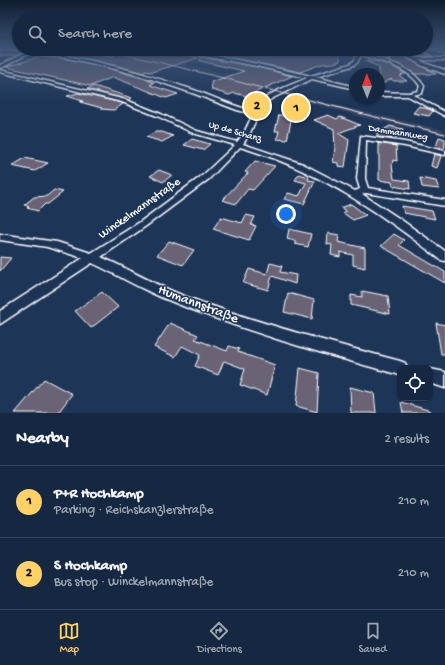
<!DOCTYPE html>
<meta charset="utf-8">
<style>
:root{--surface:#162841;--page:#1f3048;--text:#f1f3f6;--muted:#9ea6b1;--line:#35445a;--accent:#ffd166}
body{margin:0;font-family:"Gochi Hand",sans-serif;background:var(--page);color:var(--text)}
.controls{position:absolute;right:12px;bottom:12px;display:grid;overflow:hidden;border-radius:8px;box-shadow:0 1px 3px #0004}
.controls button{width:36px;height:36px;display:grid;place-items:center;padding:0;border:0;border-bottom:1px solid var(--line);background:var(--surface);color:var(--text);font:20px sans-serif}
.compass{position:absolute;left:349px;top:68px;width:36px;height:36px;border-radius:50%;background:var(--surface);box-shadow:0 1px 3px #0004;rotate:359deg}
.you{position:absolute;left:286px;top:214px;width:14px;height:14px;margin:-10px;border:3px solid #fff;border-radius:50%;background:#1a73e8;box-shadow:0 0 0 6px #1a73e833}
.badge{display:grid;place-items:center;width:26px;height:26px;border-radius:50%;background:var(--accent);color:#111;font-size:13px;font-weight:700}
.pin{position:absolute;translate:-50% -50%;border:2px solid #fff;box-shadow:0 1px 4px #0006}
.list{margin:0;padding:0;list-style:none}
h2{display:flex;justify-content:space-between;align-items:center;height:52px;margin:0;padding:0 16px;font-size:17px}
h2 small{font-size:13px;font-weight:400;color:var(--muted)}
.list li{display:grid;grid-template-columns:26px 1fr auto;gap:12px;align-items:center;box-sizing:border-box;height:72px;padding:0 16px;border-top:1px solid var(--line)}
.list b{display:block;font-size:15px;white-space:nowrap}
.list p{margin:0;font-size:13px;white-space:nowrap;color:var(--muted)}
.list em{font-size:13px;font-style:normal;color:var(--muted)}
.icon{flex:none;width:22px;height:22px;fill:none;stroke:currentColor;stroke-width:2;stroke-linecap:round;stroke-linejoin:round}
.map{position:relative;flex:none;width:445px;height:413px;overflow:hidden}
.search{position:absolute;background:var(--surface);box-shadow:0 1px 3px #0004;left:12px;right:12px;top:12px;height:44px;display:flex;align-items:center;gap:10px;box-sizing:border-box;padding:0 14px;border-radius:22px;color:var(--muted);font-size:15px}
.sheet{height:196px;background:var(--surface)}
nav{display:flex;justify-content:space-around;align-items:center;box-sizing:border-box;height:56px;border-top:1px solid var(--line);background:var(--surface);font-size:11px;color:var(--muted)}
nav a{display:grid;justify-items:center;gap:2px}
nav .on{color:var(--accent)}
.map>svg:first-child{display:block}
</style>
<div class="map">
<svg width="445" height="413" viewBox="0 0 445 413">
<rect width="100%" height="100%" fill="#1d3557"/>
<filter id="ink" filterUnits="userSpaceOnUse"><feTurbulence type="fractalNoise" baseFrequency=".025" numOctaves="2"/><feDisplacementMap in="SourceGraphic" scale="8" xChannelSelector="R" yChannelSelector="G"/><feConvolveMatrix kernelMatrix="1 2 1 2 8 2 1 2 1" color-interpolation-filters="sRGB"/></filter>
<g filter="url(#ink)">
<path fill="#344360" d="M98,49H111L176,62L221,72L274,87L277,86L283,87L280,90L343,107L445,130V136L361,117L168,64Z"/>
<path fill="#696475" stroke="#fff" d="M46,49L114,56L115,49H156L198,58L152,72L145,71L144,73L92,60L38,51Z
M201,49H245L285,56L288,54L297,56L301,50L322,52L320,49H328L331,52L338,53L340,58V61L334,63L322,64L300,72L201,51Z
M364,49H392L436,74H415L404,67L387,60L391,59L363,50Z
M401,49H418L433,56H416Z
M0,50H20L26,51L15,56H0Z
M38,57L68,59L108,68L143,78L154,83L150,85L178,94L166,98L113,77L91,86L6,67Z
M200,57L257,67L292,76L247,96L234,93L229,95L212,90L211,82L244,71L200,61Z
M365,61H376L393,67L406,74H401L403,75L400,76L407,81H394L391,79L379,86V67Z
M94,86L132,98L129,100L87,89Z
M78,93L122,103L123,104L114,110L101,109L102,108L80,102L83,101L67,96Z
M419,106L431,110L433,111L429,116L413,113Z
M279,115L292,116L287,140L277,139L279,131H275Z
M328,115L337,119L340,117L360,125L338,133L349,140L345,167L338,166V163L333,162L335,148L334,129L314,120Z
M390,126L403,129L400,136H396V139L377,137V129L383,130Z
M155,132H162L173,136L162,142L146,137Z
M439,137L445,139V147L443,149L436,147Z
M192,139L210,144L203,150L184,145Z
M377,143L396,146L397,161L393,160L392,165L394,179L409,181L410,189L393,186L392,182L379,180V145Z
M434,154L441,156L437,168L431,166Z
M25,158L48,163L35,171L12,166Z
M255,161L275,166L253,190L248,189L236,204L222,200L248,173L245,172Z
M159,170L172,175L163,182L150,176Z
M299,174L309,177L308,180L315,181L304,204L284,199L288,193L299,196L306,183L295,180Z
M420,178L436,181L439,189L422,187Z
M54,190L63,192L48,204H45L38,211L27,208L29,206L24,205L34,197L47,196Z
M351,204L366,215L353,220L343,213L346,211L341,208Z
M402,206L432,211L435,219L404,213Z
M246,215L255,217L251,225L256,226L249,240L213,229L221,217L242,223Z
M289,229L311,234L308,247L295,244V241L287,239Z
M328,233L339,235L338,242L365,248V268L353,265V255L340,252V257L331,255L332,245L327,244Z
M394,234L404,240L399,245L445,272V283L381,246Z
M169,241L194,250L183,265L157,255Z
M0,257L11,258L0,271Z
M270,263L282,266L280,272L296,275L295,284L272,276L268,290L243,283L249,269L267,274Z
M362,291L388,296L390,314L351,305V295L362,297Z
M102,292L118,307L91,328L75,311Z
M288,293L314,300L312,319L284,312Z
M170,323L198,335L195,339L227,351L229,346L239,349L238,352L275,365L267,395L240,385L245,369L224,361L218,375L195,366L200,355L182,346L175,357L154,347Z
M436,323L445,325V354H441Z
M300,368L319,373L317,412L296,406Z
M44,379L72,394L58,413H15Z
M350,387L374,393L376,413H351Z
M401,402L431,411V413H403Z"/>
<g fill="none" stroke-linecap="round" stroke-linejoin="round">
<defs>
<path id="minor" d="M0,47H19V49L0,48Z
M429,47H433L445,52V54Z
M181,49L257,64L311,76L350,64L354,61L358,54L354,49H358C363,55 370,55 377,58C395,63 414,70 424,86L422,93L413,95L445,112V116L443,115L408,96H379V92L409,93L418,91L420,86C409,68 381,60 361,55L357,63L352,66L316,77L355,87V89L312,79L271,99L261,108L250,133L243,144L303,164L355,191L360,189L357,179L361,136L405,142L445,151V155L405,146L366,140L365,179L368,188L445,200V206L366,193L362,194L400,219L445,251V261L441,260C378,211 318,170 240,147L209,179L146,226L101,257C129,269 155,285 184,296C254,322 327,342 400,361L405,363L407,368H400V375C320,353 240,330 163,298C139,288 116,274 92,263L0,324V311L83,258L47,247L0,240V234L57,242L91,253L140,222L203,175L235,145L193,133L157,116L122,102L0,72V70L126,100L161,114L197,131L237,142L244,133L253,114L237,110L195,94L148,78L108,67L68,58L28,54L1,68H0V65L31,50L33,51L31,52C86,56 139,72 191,89C212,96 232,106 254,111C263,93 290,86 307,78L257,66L188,53Z
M414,58H445V60H413Z
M430,369L445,372V388L430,383Z"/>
<path id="tertiary" d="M393,49H398L427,64L445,70V74L423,66Z"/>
</defs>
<use href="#minor" stroke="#fff" stroke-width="3"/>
<use href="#tertiary" stroke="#fff" stroke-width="3"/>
<use href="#minor" fill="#1d3557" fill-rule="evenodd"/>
<use href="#tertiary" fill="#1d3557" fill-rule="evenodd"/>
<path stroke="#fff" stroke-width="1" d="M100,49C216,74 330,107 445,134"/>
</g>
</g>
<linearGradient id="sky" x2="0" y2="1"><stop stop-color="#101d30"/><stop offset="0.45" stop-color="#3a5174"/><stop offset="1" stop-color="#3a5174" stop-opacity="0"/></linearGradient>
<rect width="445" height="104" fill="url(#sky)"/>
<g text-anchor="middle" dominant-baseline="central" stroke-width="3" stroke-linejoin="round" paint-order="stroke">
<g font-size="10" fill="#fff" stroke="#1d3557">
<text transform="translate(235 132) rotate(16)">Up de Schanz</text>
<text transform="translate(398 133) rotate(9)">Dammannweg</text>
</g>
<g font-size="12" fill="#fff" stroke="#1d3557">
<text transform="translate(140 209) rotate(-35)">Winckelmannstraße</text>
</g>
<g font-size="14" fill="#fff" stroke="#1d3557">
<text transform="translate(198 305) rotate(21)">Humannstraße</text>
</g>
</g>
</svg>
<div class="controls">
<button><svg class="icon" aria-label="locate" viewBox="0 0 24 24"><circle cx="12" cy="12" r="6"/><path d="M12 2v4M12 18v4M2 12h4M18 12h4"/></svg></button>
</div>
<svg class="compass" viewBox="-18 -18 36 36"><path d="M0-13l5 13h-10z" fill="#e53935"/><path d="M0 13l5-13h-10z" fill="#9ea6b1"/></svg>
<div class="you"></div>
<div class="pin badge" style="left:296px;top:108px">1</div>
<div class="pin badge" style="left:257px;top:106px">2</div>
<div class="search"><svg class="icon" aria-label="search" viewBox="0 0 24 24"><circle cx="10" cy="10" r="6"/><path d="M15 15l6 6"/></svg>Search here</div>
</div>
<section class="sheet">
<h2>Nearby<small>2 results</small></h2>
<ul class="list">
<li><span class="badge">1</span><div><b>P+R Hochkamp</b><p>Parking · Reichskanzlerstraße</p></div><em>210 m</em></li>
<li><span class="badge">2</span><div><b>S Hochkamp</b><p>Bus stop · Winckelmannstraße</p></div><em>210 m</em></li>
</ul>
</section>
<nav>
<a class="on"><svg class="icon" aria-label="map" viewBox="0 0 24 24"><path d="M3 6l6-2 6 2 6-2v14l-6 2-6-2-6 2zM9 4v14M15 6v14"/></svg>Map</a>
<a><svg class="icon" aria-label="directions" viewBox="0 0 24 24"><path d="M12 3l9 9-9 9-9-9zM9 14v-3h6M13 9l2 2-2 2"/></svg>Directions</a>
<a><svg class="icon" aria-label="saved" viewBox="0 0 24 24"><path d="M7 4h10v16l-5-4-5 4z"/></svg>Saved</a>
</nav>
